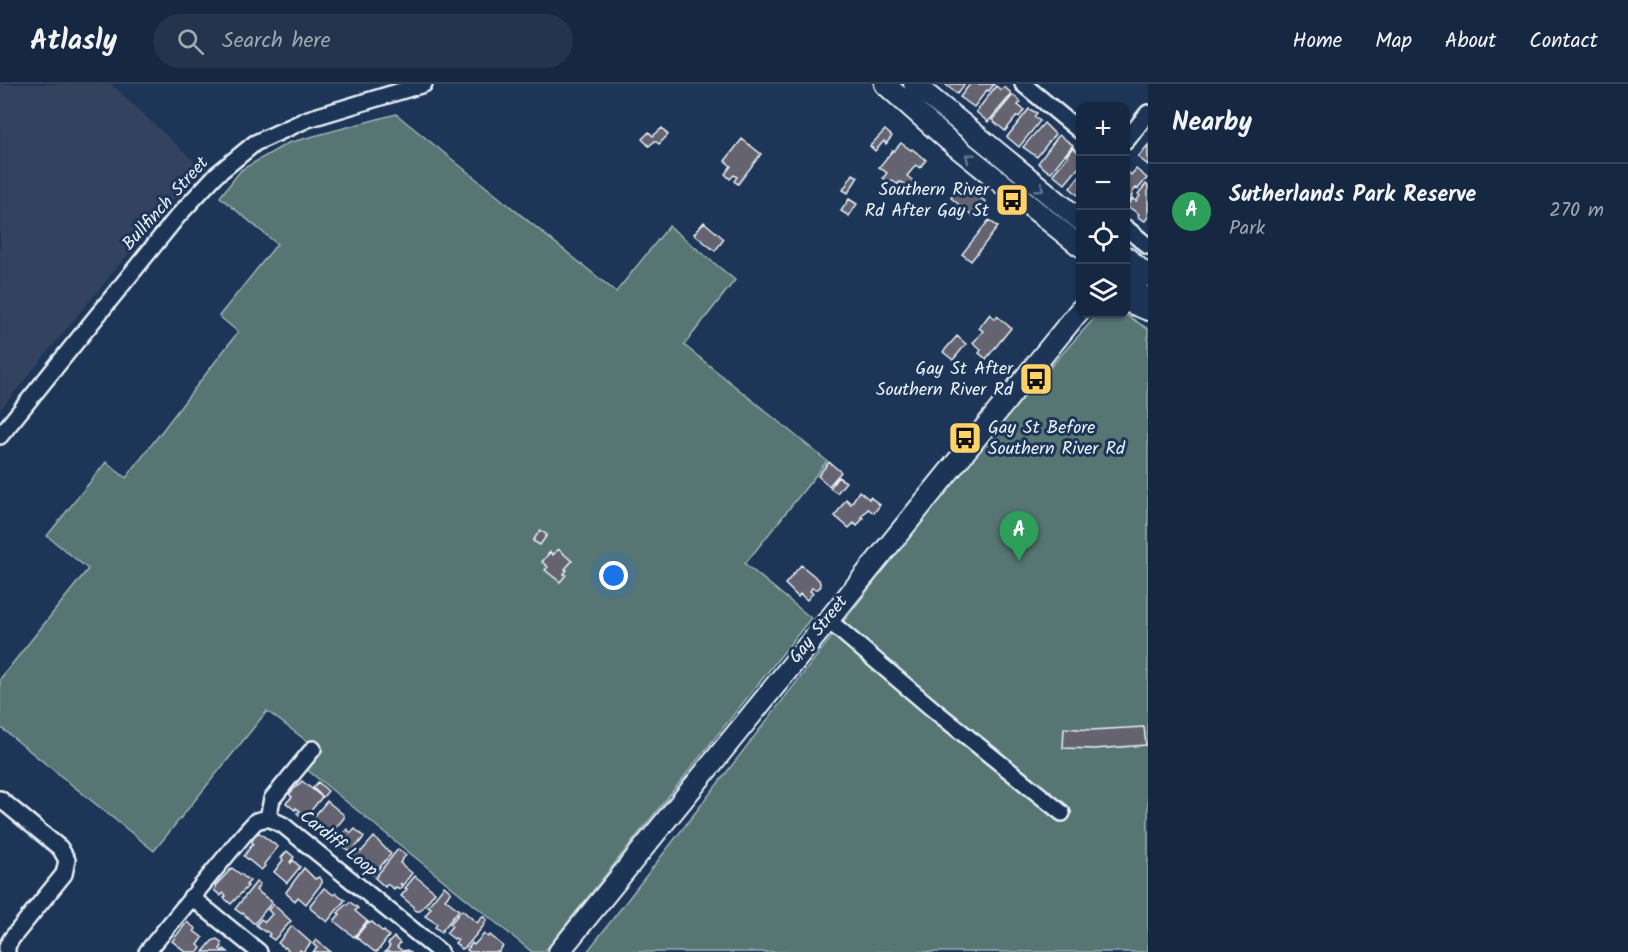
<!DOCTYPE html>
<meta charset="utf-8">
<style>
:root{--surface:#162841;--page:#23344c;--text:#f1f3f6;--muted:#9ea6b1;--line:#35445a;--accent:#ffd166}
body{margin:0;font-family:Kalam,sans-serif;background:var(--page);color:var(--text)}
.controls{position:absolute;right:18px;top:18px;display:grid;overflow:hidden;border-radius:12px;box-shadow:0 2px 4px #0004}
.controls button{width:54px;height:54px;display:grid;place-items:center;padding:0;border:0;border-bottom:2px solid var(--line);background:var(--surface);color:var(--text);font:30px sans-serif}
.you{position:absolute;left:614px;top:492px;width:21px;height:21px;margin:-15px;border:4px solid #fff;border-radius:50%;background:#1a73e8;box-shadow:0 0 0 9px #1a73e833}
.badge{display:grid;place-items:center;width:39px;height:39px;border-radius:50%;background:var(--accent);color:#fff;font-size:20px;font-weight:700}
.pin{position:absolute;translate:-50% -50px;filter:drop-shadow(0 2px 3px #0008)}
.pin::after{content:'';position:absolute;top:32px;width:21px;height:18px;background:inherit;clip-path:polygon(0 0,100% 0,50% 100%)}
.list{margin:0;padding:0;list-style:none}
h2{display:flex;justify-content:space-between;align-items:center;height:78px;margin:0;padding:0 24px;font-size:26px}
h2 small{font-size:20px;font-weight:400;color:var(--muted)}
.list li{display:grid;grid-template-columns:39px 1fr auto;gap:18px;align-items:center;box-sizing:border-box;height:96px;padding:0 24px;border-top:2px solid var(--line)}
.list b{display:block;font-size:22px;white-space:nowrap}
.list p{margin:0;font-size:20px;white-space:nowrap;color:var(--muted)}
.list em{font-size:20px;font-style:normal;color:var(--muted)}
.icon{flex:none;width:33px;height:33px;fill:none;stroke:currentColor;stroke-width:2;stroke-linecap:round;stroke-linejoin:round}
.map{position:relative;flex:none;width:1148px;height:868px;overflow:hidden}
header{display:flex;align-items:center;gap:36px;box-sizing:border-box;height:84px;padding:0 30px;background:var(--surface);border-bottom:2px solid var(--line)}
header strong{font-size:28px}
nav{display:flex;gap:33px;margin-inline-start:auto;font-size:21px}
.search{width:420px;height:54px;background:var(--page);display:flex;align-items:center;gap:15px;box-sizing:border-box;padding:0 21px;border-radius:33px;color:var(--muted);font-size:22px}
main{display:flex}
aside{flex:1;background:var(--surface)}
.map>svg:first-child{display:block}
</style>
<header>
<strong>Atlasly</strong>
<div class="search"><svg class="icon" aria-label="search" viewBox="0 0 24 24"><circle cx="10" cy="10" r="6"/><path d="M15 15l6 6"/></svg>Search here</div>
<nav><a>Home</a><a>Map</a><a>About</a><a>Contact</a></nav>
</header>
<main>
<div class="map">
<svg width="1148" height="868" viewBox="0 0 1148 868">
<rect width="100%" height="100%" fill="#1d3557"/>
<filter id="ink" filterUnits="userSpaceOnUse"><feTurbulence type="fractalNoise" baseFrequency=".0167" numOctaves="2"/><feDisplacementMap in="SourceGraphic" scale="12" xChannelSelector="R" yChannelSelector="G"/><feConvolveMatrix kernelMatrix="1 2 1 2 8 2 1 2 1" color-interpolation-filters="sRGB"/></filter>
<g filter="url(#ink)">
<path fill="#33435f" d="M0,0H111L200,83L0,326Z"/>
<path fill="#577573" stroke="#a0b3b6" stroke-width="1.5" d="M396,30L616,208L669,142L735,196L684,261L827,377L745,480L811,534L544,868H532L306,685L320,667L267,627L154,767L0,643V595L88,485L47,452L106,378L126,394L238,248L219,232L277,160L220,113L241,86L288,59Z
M1098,230H1125L1148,245V868H587L948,403L1000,339Z"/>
<path fill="#666471" stroke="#e8f1f8" stroke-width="1.5" d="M945,0H965L957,10Z
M970,0H994L989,7L987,6L974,23L960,13Z
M996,2L1001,6L1004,3L1010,8L1011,11L988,38L976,28Z
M1013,11L1021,18L1018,21L1024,26L1019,33L1017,32L1005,47L992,36Z
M1029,25L1037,29L1034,33L1040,37L1019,63L1007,53Z
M1044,39L1055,50L1037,73L1023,63Z
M662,44L668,51L659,60L655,57L649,62L642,55L649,48L653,52Z
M885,46L892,52L886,60L884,57L875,67L870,62Z
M1059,51L1073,61L1051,88H1049L1038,79Z
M742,55L761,70L738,100L734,97L737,93L734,91L730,95L725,90L731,82L725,77Z
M901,59L911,66L912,65L926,76L920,84L916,81L907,92L916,99L911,105L902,98L901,99L899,98L898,101L892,96L889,99L883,94L887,89L879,83L893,66L894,67Z
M1148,61V81L1138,73Z
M1073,63L1080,70V82L1065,100L1053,90L1068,72L1067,71Z
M1136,85L1147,94L1138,105L1136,104L1132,109L1133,110L1131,113L1132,114L1126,121V86L1131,91Z
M853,90L858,93L848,109L843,106Z
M1080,91V113L1070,104Z
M963,99L986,118L974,133L951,114Z
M1146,100L1148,102V133L1145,137L1139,134L1138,132L1139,130L1127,122L1133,115L1136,117L1140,112L1138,110Z
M849,115L857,120L849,132L841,127Z
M989,136L998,143L971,177L962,170Z
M704,138L724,155L715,167L694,150Z
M990,230L995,235L997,232L1011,244L986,275L979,269L981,266L973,259L983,247L979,244Z
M957,252L966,260L953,276L943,268Z
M829,378L841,388L829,402L818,392Z
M838,393L846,398L837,409L830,404Z
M859,407L869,415L870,413L880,421L874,429L868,425L861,433L863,434L857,442L854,439L849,444L835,432L846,415L851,420Z
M540,446L547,451L540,461L533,457Z
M558,465L572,477L565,485L567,486L564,490L566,491L560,498L545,486L548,483L542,478L550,468L553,471Z
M801,481L819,496L821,502L818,505H815L812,504L810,507L813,509L807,516L800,510L798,513L785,500Z
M1144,643L1146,661L1095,665L1063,664L1064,644L1091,646Z
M302,697L322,713L305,734H303L297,729L300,727L296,724L295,726L286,719L292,713L289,710Z
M318,698L328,707L323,713L313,704Z
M327,717L344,731V734L328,753L315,744L318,740L312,735Z
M347,745L351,749L355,745L364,753L351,769L342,761L339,764L332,758L334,756L331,754L335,748L341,752Z
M258,748L278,763L264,780L265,782L261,786L244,772L253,759L252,758L253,755Z
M374,753L391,770L373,791L364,785L365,784L352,773L359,766L361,768Z
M398,765L406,771L400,779L412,789L403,801L400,799L402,802L400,805L396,803L394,805L387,800L385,803L375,794Z
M287,767L294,773L290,778L291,779L293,776L300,783L287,799L274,788L283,776L281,774Z
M232,784L250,797L246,801L248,802L231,820L224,814L226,812L223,809L221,812L214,806L216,803L215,802Z
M304,784L315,795L319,793L322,796V799L306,820L298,813L295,817L287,810L286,808Z
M415,792L435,808L420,827H417L414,825L413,822L401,812L407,805L405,804Z
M257,797L260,800L256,806L272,818L255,839H253L243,829L242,830L235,825Z
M444,802L451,808L445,815L459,826L441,848L435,843L437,840L425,832L431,824L428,822Z
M324,804L334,811L336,809L345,816L327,838L311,825L310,821Z
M350,818L358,824L355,827L367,837L354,853L334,837L340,830L338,829L346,820L347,821Z
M273,820L291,837L274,856L268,852L270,850L266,847L265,848L256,841L261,835L265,838L272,830L268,826Z
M462,826L477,839L483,832L487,836L484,839L485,840L466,863L462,865L455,859L458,856L455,854L454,855L446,849L452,842L450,840Z
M187,838L196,845L194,847L203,854L198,861L201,864L198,868H186L172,857Z
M368,838L370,839L372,838L383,848L384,847L389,852L377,868L376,867L375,868L356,853Z
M292,842L311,859L303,868L300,866L299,868H290L285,863L284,864L278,859Z
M484,850L488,853L490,851L503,862L499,868H470L467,866L472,859L474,861Z
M394,853L400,859L397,863L403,867L407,866L410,868H385L390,862L388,860Z
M217,855L221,858L222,862L220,865L223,867L224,865L228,868H203L212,857Z
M316,856L331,868H313L317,864L313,860Z"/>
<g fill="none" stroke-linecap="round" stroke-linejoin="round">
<defs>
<path id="minor" d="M1023,0L1080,47
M1126,57L1148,29
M1126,144L1148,162
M0,352L177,133L216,91L255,59L308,35L424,0
M828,536L934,626L1062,729
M0,715L60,764L67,776L64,790L12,854L7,862V868
M268,734L272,715L313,665
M191,813L259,868
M147,868L245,749L256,737L268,734L283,741L440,868"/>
<path id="major" d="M885,0L949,57L1080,162
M914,0L1080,136
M1126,173L1148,192
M1126,198L1148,216
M1126,217L1148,226
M559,868L1080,226"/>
</defs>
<use href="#minor" stroke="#e8f1f8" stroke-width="20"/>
<use href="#major" stroke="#e8f1f8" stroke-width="24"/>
<use href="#minor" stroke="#1d3557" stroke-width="15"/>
<use href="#major" stroke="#1d3557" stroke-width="20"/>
</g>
<defs><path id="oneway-chevron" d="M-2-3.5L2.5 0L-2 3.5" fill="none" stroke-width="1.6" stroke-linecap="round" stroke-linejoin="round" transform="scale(1.5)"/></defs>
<g stroke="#64778f">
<use href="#oneway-chevron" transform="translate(969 73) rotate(-141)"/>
<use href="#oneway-chevron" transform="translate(1040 104) rotate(39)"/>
</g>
</g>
<defs>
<symbol id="bus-square" viewBox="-11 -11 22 22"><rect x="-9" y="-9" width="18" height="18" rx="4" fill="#ffd166" stroke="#1d3557"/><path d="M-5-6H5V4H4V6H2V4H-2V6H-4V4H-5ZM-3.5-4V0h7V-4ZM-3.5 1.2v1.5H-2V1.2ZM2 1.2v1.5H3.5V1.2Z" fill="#111"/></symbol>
</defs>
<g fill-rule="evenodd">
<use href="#bus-square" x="993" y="97" width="38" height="38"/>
<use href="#bus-square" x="1017" y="276" width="38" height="38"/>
<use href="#bus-square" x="946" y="335" width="38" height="38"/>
</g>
<g text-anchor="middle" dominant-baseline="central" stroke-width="6" stroke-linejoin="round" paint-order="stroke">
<g font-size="18" fill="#e8f1f8" stroke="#1d3557" text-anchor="end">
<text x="989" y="106">Southern River<tspan x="989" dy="21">Rd After Gay St</tspan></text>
<text x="1013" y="285">Gay St After<tspan x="1013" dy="21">Southern River Rd</tspan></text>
<text x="988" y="344" text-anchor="start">Gay St Before<tspan x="988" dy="21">Southern River Rd</tspan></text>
</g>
<g font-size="18" fill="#e8f1f8" stroke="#1d3557">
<text transform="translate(166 120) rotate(-48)">Bullfinch Street</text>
<text transform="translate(819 546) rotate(-51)">Gay Street</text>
<text transform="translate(338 760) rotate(39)">Cardiff Loop</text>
</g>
</g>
</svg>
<div class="controls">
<button>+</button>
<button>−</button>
<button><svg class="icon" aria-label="locate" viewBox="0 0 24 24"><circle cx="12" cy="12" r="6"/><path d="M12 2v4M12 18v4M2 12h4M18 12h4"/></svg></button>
<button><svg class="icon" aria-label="layers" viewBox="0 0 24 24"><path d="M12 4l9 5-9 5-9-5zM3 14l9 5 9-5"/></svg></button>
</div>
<div class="you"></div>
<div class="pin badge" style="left:1019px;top:477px;background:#2e9e5b">A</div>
</div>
<aside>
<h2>Nearby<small></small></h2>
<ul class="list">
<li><span class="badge" style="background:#2e9e5b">A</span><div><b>Sutherlands Park Reserve</b><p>Park</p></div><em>270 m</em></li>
</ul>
</aside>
</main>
